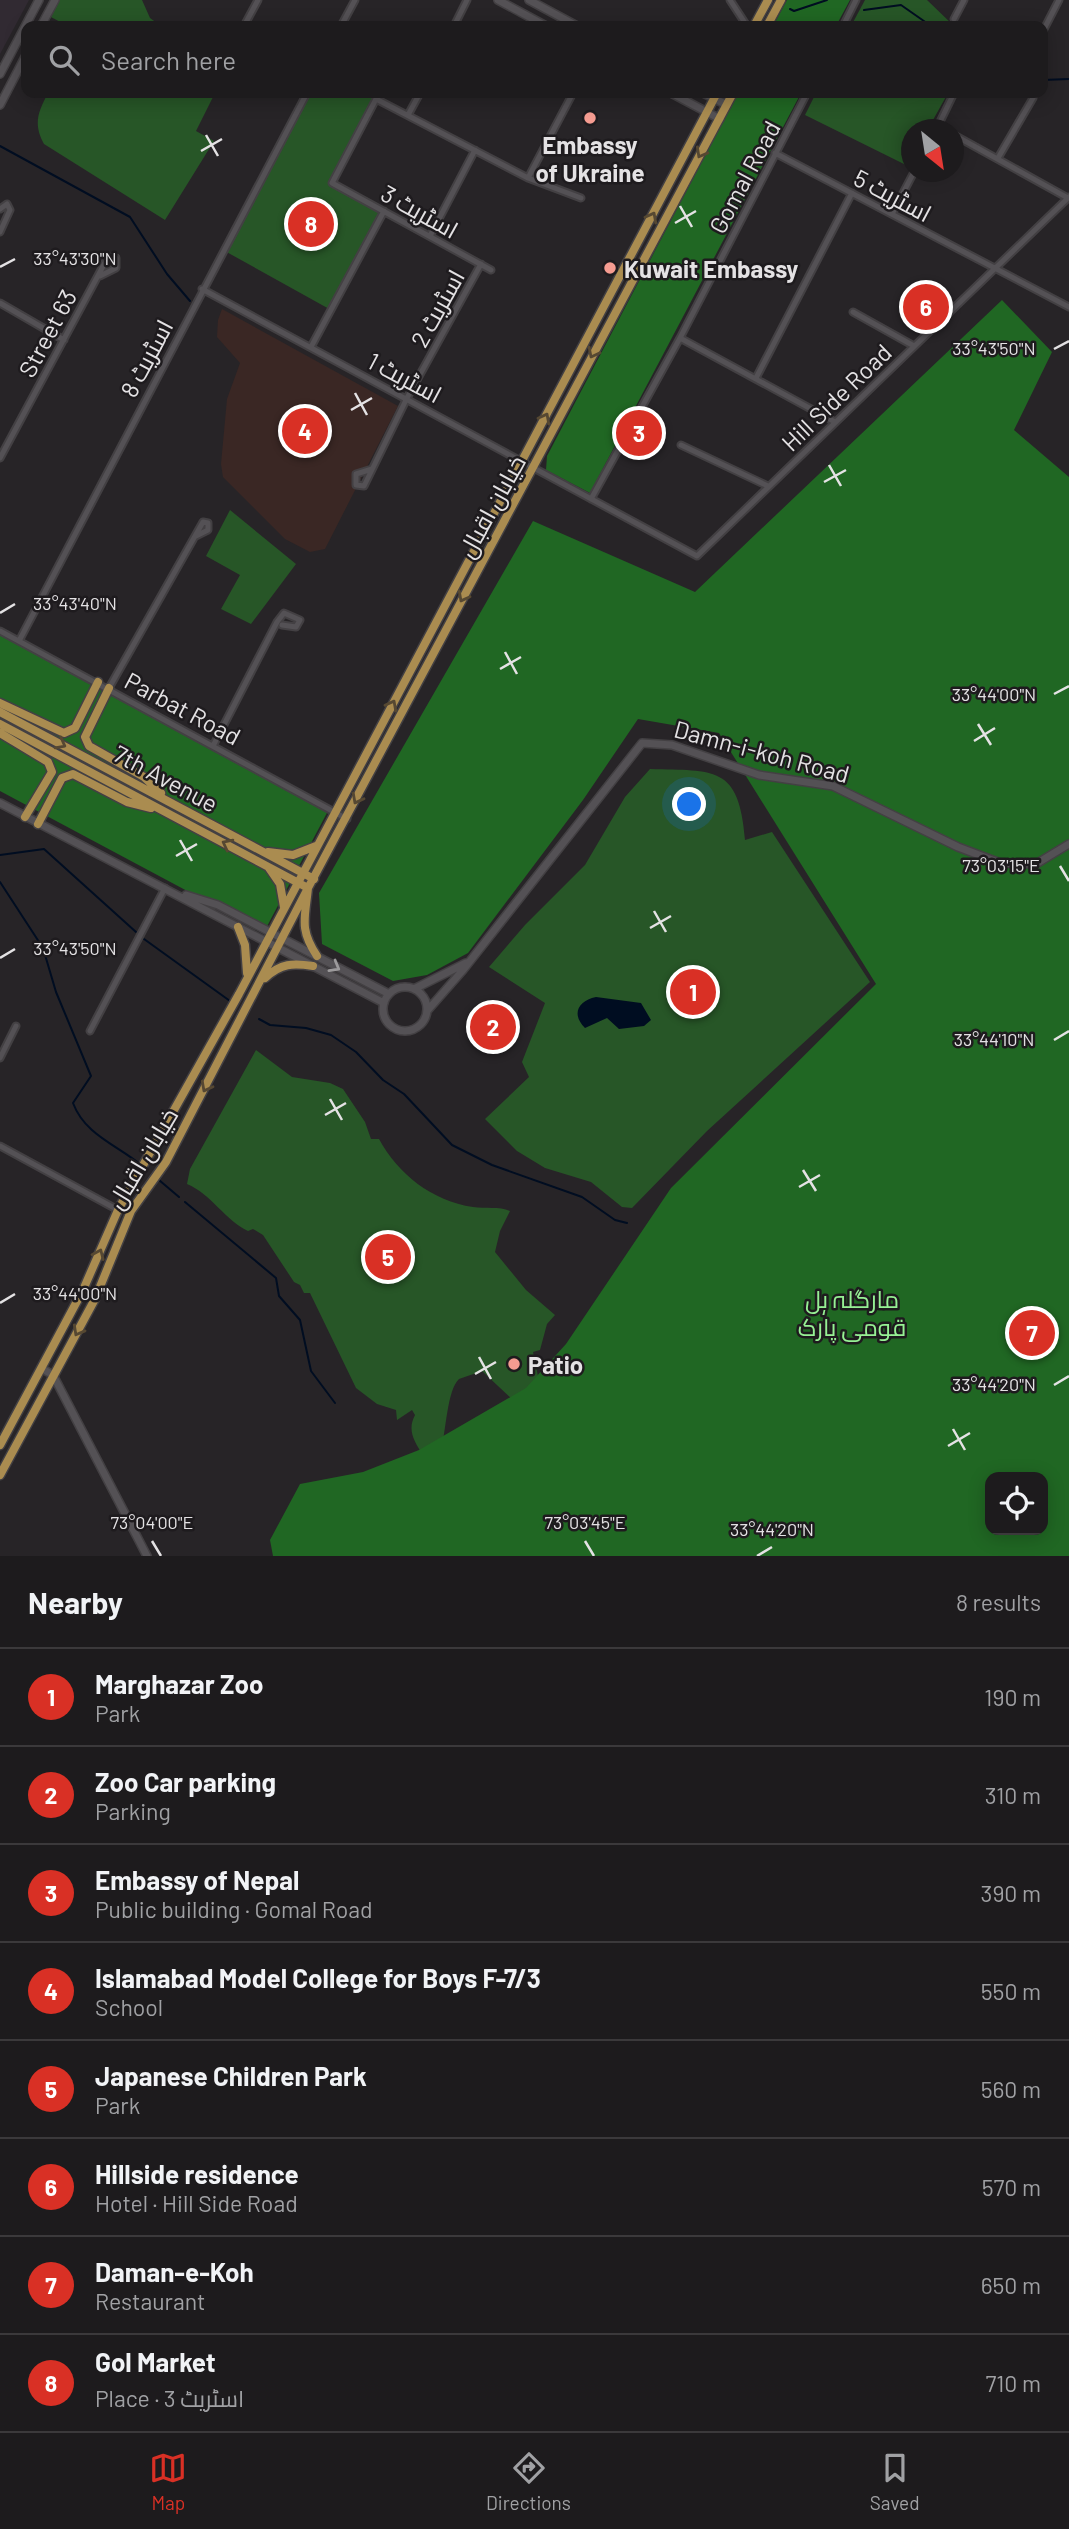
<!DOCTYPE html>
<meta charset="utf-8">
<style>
:root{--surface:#1d1b1d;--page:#252426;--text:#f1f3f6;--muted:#a0a1a4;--line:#3b393b;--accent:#d93025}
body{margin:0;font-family:Barlow,Cairo,sans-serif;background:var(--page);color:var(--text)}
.controls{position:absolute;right:21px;bottom:21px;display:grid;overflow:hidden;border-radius:14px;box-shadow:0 4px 18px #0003}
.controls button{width:63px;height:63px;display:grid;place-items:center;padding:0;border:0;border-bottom:2px solid var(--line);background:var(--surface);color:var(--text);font:35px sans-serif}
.compass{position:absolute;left:901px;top:119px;width:63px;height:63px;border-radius:50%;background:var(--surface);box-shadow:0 4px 18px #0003;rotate:150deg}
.you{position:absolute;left:690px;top:805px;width:24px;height:24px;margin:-18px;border:5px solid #fff;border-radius:50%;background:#1a73e8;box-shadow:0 0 0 10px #1a73e833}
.badge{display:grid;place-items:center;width:46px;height:46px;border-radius:50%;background:var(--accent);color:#fff;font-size:23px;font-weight:700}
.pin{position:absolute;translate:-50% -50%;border:4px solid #fff;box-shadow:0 2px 7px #0006}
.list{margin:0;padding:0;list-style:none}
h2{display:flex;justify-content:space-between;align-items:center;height:91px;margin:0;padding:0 28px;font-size:30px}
h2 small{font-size:23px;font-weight:400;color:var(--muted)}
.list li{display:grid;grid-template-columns:46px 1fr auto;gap:21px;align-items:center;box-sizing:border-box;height:98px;padding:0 28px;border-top:2px solid var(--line)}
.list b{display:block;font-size:26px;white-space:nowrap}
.list p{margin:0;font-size:23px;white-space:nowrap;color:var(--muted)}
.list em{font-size:23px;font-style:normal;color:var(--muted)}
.icon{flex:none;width:38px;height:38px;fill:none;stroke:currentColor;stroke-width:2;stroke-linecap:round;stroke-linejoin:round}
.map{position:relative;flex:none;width:1069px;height:1556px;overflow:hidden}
.search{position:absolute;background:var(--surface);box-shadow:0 4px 18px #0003;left:21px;right:21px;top:21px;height:77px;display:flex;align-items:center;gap:18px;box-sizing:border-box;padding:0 24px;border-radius:14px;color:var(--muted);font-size:26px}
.sheet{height:875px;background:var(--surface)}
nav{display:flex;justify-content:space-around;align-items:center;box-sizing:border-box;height:98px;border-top:2px solid var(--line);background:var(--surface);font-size:19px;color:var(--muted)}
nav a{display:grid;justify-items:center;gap:4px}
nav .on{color:var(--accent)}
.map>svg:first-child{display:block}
</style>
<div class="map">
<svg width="1069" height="1556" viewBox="0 0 1069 1556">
<rect width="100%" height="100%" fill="#272427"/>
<path fill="#312a32" d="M0,0H29L0,54Z"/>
<path fill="#3a2724" d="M222,309L398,406L325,549L310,552L285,539L223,477L221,464L227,399L240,363L217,337L218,320Z"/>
<path fill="#275627" d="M55,0H142L150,18L161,26H68L47,15Z
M865,0H927L954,26H851Z
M48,93H215L196,131L214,141L165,220L44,144C33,124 38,112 48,93Z
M307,93H374L376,99L332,183L384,211L331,310L223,250Z
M816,93H948L928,129L912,130L911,160L908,166L805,115Z
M230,510L296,564L251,624L221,609L240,575L206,556Z
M650,769C715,771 739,765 745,840L772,832L870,982L707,1131L632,1208L622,1207L591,1182L545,1168L517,1151L485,1119L529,1077L522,1062L545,1003L489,967L525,925L585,865L625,797Z
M256,1050L292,1077L330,1083L343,1089L365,1122L371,1139H379C398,1174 432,1201 473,1207C485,1209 499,1206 510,1211L500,1231L495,1252L526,1290L555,1315L547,1324L540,1350L533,1352L539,1381L512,1399L482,1371L459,1379C447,1390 446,1432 441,1450L423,1455C414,1441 407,1430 415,1415L412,1410L397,1420L396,1410L377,1404L356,1388L310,1293H304L300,1285L294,1282L263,1235L253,1229L248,1231C225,1220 211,1194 187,1184L190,1169Z"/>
<path fill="#206723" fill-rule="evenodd" d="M787,0H850L836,26H773Z
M738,93H801L590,493L546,470L547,456Z
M1002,300L1052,352L1014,430L1069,477V1556H273L270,1540L300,1484L363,1472L419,1450L526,1388L566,1344L671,1188L876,984L719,733L638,719L583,800L468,953L427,975L393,981L322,944L319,893L533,521L695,592ZM990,1477H1043V1530H990Z
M0,635L328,811L264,932L0,791Z"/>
<path fill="#000d21" d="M596,997L641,1003L651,1020L644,1026L619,1029L607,1018L585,1028C571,1014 578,1001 596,997Z"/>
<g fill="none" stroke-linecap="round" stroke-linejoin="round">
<path stroke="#000d21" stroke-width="2" d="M790,9L794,11L827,0
M864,10L901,5L931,26
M1043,80L1069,79
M0,146L130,217L167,274L190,301
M0,855L44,849L136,932
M0,882L43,948L56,992L91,1076L73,1103C85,1135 117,1145 141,1165
M144,939L230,1001
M259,1019L270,1025L306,1028L331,1035L356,1052L383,1080L404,1094L452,1145L492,1165L582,1197L615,1220L627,1223
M159,1180L179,1197
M185,1202L276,1278L279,1296L300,1320L311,1371L335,1403"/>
<defs>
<path id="street" d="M730,0L747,26
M954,19L964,0
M244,26L258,0
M341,26L355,0
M454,26L467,0
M843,26L856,0
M1043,31L1059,0
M376,99L332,183L491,270
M376,99L528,178L581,198
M408,115L420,93
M936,130L954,93
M954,135L1068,198
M775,153L1069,307
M998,158L1033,98
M528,178L573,93
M0,209L7,204L10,210L0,232
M892,214L914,172
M430,236L475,150
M202,289L697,556L1069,197
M0,303L64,340
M853,312L914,346
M680,338L835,422
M311,347L384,211
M756,378L852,193
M681,445L768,486
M0,458L108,257L116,258V268L100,276
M372,469L356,474V485L364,486L407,398L481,264
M591,499L680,338L807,93
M0,631L347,819
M19,641L307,93
M109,688L203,522L208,523V530L196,536
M214,744L277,622L284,613L300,620L296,627L282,625
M90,1031L165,888
M0,1058L16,1026
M0,1146L118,1210"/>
<path id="secondary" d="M498,0L546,26
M529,0L577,26
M41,26L55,0
M0,74L39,0
M671,93L720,119
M703,93L727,105
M0,105L26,55
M0,803L384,1003
M186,895L218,905L389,994
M383 1009a22 22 0 1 1 44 0a22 22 0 1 1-44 0Z
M414,989L466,963
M427,1011L463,970L642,743L672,745L759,775L833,786L958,847L1000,863L1036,864L1069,844
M41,1368L53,1375L147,1556"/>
<path id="primary" d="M754,26L768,0
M767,26L781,0
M109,688L85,737L89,746L144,777L161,793
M0,703L64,733L75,728L98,682
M0,712L314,879
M0,724L308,888C305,918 299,929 317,956
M0,733L48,762L52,772L25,817
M38,824L62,778L73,774L127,802L151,808
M268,852L293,855L316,846
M269,868L280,884L284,907
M238,927L245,945L247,973
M265,978C281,963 293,963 313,966
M0,1445L83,1290L118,1210L239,994L717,93
M0,1475L95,1299L131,1211L166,1162L308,888L733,93"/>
</defs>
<use href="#street" stroke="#434043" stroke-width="9"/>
<use href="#secondary" stroke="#434043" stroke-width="10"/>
<use href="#primary" stroke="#434043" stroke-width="11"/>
<use href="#street" stroke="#545155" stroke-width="5"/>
<use href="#secondary" stroke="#545155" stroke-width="7"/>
<use href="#primary" stroke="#aa8c50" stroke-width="8"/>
</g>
<defs><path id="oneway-chevron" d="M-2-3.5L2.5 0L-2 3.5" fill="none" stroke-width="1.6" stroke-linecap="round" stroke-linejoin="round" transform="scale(1.75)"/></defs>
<g stroke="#564832">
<use href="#oneway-chevron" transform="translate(701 153) rotate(119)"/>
<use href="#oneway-chevron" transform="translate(652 217) rotate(-62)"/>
<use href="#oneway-chevron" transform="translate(593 353) rotate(117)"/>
<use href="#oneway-chevron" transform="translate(545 418) rotate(-62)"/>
<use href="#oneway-chevron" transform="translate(463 597) rotate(118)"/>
<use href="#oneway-chevron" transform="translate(392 705) rotate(-62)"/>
<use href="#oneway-chevron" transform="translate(61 744) rotate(28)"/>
<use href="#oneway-chevron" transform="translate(357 799) rotate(118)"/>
<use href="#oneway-chevron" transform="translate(227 844) rotate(-153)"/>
<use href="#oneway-chevron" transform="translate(206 1087) rotate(118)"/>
<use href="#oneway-chevron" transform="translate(99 1254) rotate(-66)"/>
<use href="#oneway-chevron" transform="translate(78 1331) rotate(119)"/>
</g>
<use stroke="#9c9a9c" href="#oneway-chevron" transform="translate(335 967) rotate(30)"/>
<path fill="none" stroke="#e4e2e4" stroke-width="2.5" d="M206,135L218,156M201,151L222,139M680,206L692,227M675,223L696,211M0,267L15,259M1054,349L1069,341M355,393L367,415M351,410L372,398M829,465L841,486M824,482L846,470M0,613L15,604M505,652L517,674M500,669L521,657M1054,694L1069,686M978,724L991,745M974,741L995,728M180,840L192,861M176,856L197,844M1060,866L1069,881M654,911L666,932M650,928L671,916M0,958L15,949M1054,1040L1069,1031M330,1099L342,1120M325,1115L346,1103M803,1170L816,1191M799,1187L820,1175M0,1303L15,1294M479,1357L491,1379M475,1374L496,1362M1054,1385L1069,1376M953,1429L965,1450M948,1446L970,1433M152,1541L161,1556M585,1541L594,1556M757,1556L772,1547"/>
<g fill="#f59c91" stroke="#1e1b1e" stroke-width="2.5">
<circle cx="590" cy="118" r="7"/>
<circle cx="610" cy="268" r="7"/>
<circle cx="514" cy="1364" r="7"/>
</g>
<g text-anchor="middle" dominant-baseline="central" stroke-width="5" stroke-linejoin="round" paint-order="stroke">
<g font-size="24" font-weight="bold" fill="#e4e2e4" stroke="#1e1b1e" text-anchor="start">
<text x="590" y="144" text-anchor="middle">Embassy<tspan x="590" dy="28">of Ukraine</tspan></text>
<text x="624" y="268">Kuwait Embassy</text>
<text x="528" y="1364">Patio</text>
</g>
<g font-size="24" fill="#e4e2e4" stroke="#1e1b1e">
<text transform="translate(744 177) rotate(-62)">Gomal Road</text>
<text transform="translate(893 195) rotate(28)">اسٹریٹ 5</text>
<text transform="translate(420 211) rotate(29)">اسٹریٹ 3</text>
<text transform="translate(437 308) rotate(-61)">اسٹریٹ 2</text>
<text transform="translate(47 333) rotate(-62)">Street 63</text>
<text transform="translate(146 358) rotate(-62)">اسٹریٹ 8</text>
<text transform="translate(405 377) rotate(28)">اسٹریٹ 1</text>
<text transform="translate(836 397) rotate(-44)">Hill Side Road</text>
<text transform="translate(491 506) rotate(-61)">خیابان اقبال</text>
<text transform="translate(183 708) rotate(28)">Parbat Road</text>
<text transform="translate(762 751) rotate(15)">Damn-i-koh Road</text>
<text transform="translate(166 778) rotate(28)">7th Avenue</text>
<text transform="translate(142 1158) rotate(-59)">خیابان اقبال</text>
</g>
<g font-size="24" fill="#96f194" stroke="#1e1b1e">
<text x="852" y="1298">مارگلہ ہل<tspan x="852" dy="28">قومی پارک</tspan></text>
</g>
</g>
<g font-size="18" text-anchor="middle" fill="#e4e2e4" stroke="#1e1b1e" stroke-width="5" stroke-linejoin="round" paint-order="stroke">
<text x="75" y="265">33°43'30"N</text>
<text x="994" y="355">33°43'50"N</text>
<text x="75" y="610">33°43'40"N</text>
<text x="994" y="701">33°44'00"N</text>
<text x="1001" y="872">73°03'15"E</text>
<text x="75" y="955">33°43'50"N</text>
<text x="994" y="1046">33°44'10"N</text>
<text x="75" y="1300">33°44'00"N</text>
<text x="994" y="1391">33°44'20"N</text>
<text x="152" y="1529">73°04'00"E</text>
<text x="585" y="1529">73°03'45"E</text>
<text x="772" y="1536">33°44'20"N</text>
</g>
</svg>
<div class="controls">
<button><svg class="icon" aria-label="locate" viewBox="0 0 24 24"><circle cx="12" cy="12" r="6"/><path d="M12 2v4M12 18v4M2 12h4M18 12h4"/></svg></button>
</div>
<svg class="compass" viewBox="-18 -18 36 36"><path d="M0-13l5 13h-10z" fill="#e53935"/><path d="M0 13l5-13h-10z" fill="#a0a1a4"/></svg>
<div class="you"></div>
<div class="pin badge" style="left:693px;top:992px">1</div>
<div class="pin badge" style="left:493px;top:1027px">2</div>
<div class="pin badge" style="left:639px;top:433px">3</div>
<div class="pin badge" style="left:305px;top:431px">4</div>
<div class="pin badge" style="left:388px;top:1257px">5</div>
<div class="pin badge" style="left:926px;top:307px">6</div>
<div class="pin badge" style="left:1032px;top:1333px">7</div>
<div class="pin badge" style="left:311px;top:224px">8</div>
<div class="search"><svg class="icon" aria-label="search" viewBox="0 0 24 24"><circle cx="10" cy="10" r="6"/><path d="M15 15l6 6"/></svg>Search here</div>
</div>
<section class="sheet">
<h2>Nearby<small>8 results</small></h2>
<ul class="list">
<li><span class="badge">1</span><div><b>Marghazar Zoo</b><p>Park</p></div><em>190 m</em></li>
<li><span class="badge">2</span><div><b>Zoo Car parking</b><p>Parking</p></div><em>310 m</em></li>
<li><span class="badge">3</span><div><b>Embassy of Nepal</b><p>Public building · Gomal Road</p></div><em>390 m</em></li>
<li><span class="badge">4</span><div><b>Islamabad Model College for Boys F-7/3</b><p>School</p></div><em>550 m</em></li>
<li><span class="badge">5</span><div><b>Japanese Children Park</b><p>Park</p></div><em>560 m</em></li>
<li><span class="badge">6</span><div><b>Hillside residence</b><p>Hotel · Hill Side Road</p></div><em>570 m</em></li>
<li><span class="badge">7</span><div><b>Daman-e-Koh</b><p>Restaurant</p></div><em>650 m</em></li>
<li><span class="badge">8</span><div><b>Gol Market</b><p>Place · اسٹریٹ 3</p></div><em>710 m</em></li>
</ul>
</section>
<nav>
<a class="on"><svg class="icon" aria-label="map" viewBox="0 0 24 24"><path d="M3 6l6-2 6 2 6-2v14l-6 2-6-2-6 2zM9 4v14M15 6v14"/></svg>Map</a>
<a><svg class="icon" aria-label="directions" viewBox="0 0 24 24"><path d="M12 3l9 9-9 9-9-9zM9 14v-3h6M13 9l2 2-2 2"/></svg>Directions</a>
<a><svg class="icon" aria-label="saved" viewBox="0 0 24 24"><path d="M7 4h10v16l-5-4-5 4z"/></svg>Saved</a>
</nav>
